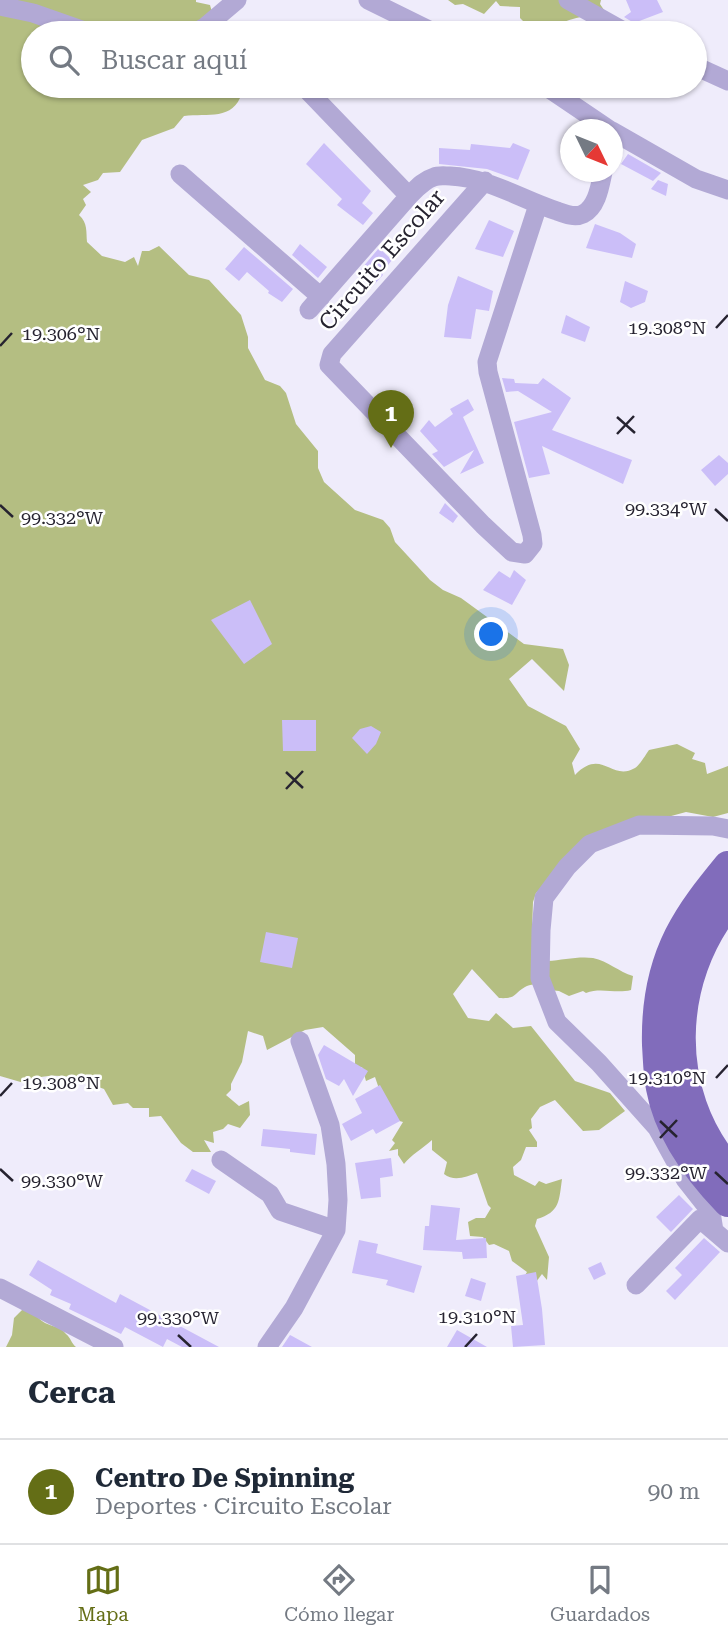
<!DOCTYPE html>
<html lang="es">
<meta charset="utf-8">
<style>
:root{--surface:#fff;--page:#f6f6f7;--text:#1f2937;--muted:#747a83;--line:#e0e1e3;--accent:#646e16}
body{margin:0;font-family:"Roboto Serif",serif;background:var(--page);color:var(--text)}
.compass{position:absolute;left:560px;top:119px;width:63px;height:63px;border-radius:50%;background:var(--surface);box-shadow:0 2px 5px #0004;rotate:133deg}
.you{position:absolute;left:492px;top:635px;width:24px;height:24px;margin:-18px;border:5px solid #fff;border-radius:50%;background:#1a73e8;box-shadow:0 0 0 10px #1a73e833}
.badge{display:grid;place-items:center;width:46px;height:46px;border-radius:50%;background:var(--accent);color:#fff;font-size:23px;font-weight:700}
.pin{position:absolute;translate:-50% -58px;filter:drop-shadow(0 2px 4px #0008)}
.pin::after{content:'';position:absolute;top:37px;width:24px;height:21px;background:inherit;clip-path:polygon(0 0,100% 0,50% 100%)}
.list{margin:0;padding:0;list-style:none}
h2{display:flex;justify-content:space-between;align-items:center;height:91px;margin:0;padding:0 28px;font-size:30px}
h2 small{font-size:23px;font-weight:400;color:var(--muted)}
.list li{display:grid;grid-template-columns:46px 1fr auto;gap:21px;align-items:center;box-sizing:border-box;height:105px;padding:0 28px;border-top:2px solid var(--line)}
.list b{display:block;font-size:26px;white-space:nowrap}
.list p{margin:0;font-size:23px;white-space:nowrap;color:var(--muted)}
.list em{font-size:23px;font-style:normal;color:var(--muted)}
.icon{flex:none;width:38px;height:38px;fill:none;stroke:currentColor;stroke-width:2;stroke-linecap:round;stroke-linejoin:round}
.map{position:relative;flex:none;width:728px;height:1347px;overflow:hidden}
.search{position:absolute;background:var(--surface);box-shadow:0 2px 5px #0004;left:21px;right:21px;top:21px;height:77px;display:flex;align-items:center;gap:18px;box-sizing:border-box;padding:0 24px;border-radius:38px;color:var(--muted);font-size:26px}
.sheet{height:196px;background:var(--surface)}
nav{display:flex;justify-content:space-around;align-items:center;box-sizing:border-box;height:98px;border-top:2px solid var(--line);background:var(--surface);font-size:19px;color:var(--muted)}
nav a{display:grid;justify-items:center;gap:4px}
nav .on{color:var(--accent)}
.map>svg:first-child{display:block}
</style>
<div class="map">
<svg width="728" height="1347" viewBox="0 0 728 1347">
<rect width="100%" height="100%" fill="#efecfb"/>
<path fill="#b4be82" d="M0,0H196V2L210,5L216,26L205,33H33V86H235L242,93C233,121 208,113 184,116L174,128L142,140L120,172L103,173L98,180L83,185L91,192L83,199L86,205L79,215C88,223 86,232 87,242L102,256L125,262L134,257L138,266L142,251H149L159,246L189,275L209,280L241,315L248,337V348L265,380L280,386L286,393L296,424L318,451V468L324,482L355,510L383,520L390,528L395,542L430,580L443,590L461,598L524,644L563,649L569,665L564,691L532,659L509,679L528,706L566,726L580,749L572,763L575,775C602,747 611,782 635,768C640,765 646,754 649,750L677,744L695,753L692,759L705,763L707,774L728,766V813L713,817L686,812L649,822L563,866L536,893L533,902L532,931L548,961C562,960 579,956 593,958C608,961 619,972 633,976L631,990C615,994 601,987 586,993L583,991L569,996L559,991L540,989L543,982C538,984 530,984 525,987C513,994 517,999 499,998L472,969L453,994L468,1018L489,1021L496,1013L513,1028L531,1026L575,1081L610,1093L625,1111L599,1130L583,1131L555,1100L540,1107L531,1119L532,1128L529,1130L537,1142V1147H526L521,1160L513,1167L514,1175L535,1186L539,1181L546,1184L562,1179C559,1201 560,1212 537,1219L535,1226L549,1257L547,1280L542,1274L536,1282L522,1280L527,1272L512,1261L509,1251L494,1244L489,1245L483,1237L470,1236L468,1222L476,1218H485L491,1208L488,1205L477,1173C466,1177 454,1182 444,1174L447,1162L432,1150V1140C422,1149 411,1155 404,1164L398,1155V1149L389,1151L395,1143L392,1140L403,1122L389,1118L375,1077L366,1081L362,1067L355,1068V1055L323,1027L305,1030L267,1050L263,1036L248,1031L242,1062L231,1084V1090L226,1095L239,1106L249,1101L250,1115L240,1128L228,1124L223,1129L213,1132L214,1143L204,1140L211,1152H193L181,1143L161,1116L149,1117V1108H133L128,1103L113,1105L104,1089L90,1084L93,1075L81,1080C63,1074 40,1074 24,1083L0,1076Z
M448,0H601L600,4L608,16C582,14 564,20 541,33L533,31L528,33V26L520,18V7L500,6L496,1L484,14L463,4L455,5Z
M24,1308C32,1312 35,1315 42,1321C50,1327 59,1325 66,1334C71,1338 71,1343 76,1347H6L12,1335L14,1318Z"/>
<path fill="#cbbef8" d="M626,0H657L663,12L634,23L624,17L631,12Z
M324,143L371,191L362,203L373,213L363,225L337,205L342,199L306,164Z
M513,143L530,150L518,180L487,169L439,164V148L470,150L471,144L510,148Z
M628,154L661,173L653,181L621,164Z
M658,180L668,184L666,196L651,189Z
M489,220L514,231L503,257L475,249Z
M595,224L620,233L636,244L632,258L586,248Z
M300,244L327,267L318,278L292,255Z
M244,247L293,289L282,302L268,293L269,291L247,272L239,281L225,269Z
M379,248L392,260L382,273L383,275L371,288L356,275Z
M458,276L493,291L489,311L476,309L471,339L444,337L448,305Z
M625,281L648,291L645,302L631,308L620,302Z
M566,315L590,327L585,342L561,333Z
M502,378L514,379L515,383L538,384L543,378L571,398L552,430L632,460L623,484L542,446L550,474L529,478L514,422L552,412L518,391L506,392Z
M468,399L474,410L463,417L484,463L460,474L474,450L444,467L432,454L438,451L420,431L429,420L435,427L453,414L450,409Z
M719,455L728,463V474L715,486L701,470Z
M445,503L458,516L453,523L439,513Z
M514,570L526,580L512,605L483,590L499,571L510,578Z
M250,600L272,644L244,664L211,620Z
M282,720H316V751H283Z
M371,726L381,732L376,744L367,754L352,738L360,729Z
M266,932L298,938L292,968L260,962Z
M324,1045L368,1071L353,1096L344,1079L339,1086L326,1079L318,1055Z
M380,1085L400,1121L376,1134L373,1129L351,1141L342,1124L362,1113L355,1099Z
M263,1129L317,1134L315,1155L290,1152V1149L261,1146Z
M391,1158L393,1176L380,1178L381,1197L361,1199L355,1163Z
M192,1169L216,1181L209,1194L185,1181Z
M679,1195L693,1209L671,1232L656,1217Z
M431,1205L460,1208L456,1240L486,1238L487,1258L463,1259L462,1252L423,1250L425,1226H429Z
M704,1238L720,1252L675,1300L666,1291L682,1275L675,1268Z
M359,1240L378,1244L376,1253L422,1266L414,1293L386,1285L388,1280L352,1273Z
M38,1260L116,1303L120,1294L219,1347H182L167,1339L163,1347L125,1327L121,1334L69,1309L71,1304L50,1295L52,1290L29,1275Z
M601,1262L606,1274L594,1280L588,1268Z
M536,1272L542,1309L545,1345L513,1347L511,1326L523,1325L516,1276Z
M471,1278L486,1283L481,1301L465,1296Z
M457,1330L487,1347H447Z
M290,1335L292,1336L312,1347H282Z"/>
<g fill="none" stroke-linecap="round" stroke-linejoin="round">
<path stroke="#b2a9d5" stroke-width="19" d="M368,0L435,33
M568,0L627,33
M0,6L33,13L90,33
M194,33L205,27L237,0
M695,66L728,81
M545,86L610,130
M309,92L409,196
M612,131L696,179L728,190
M180,174L321,297
M485,181L332,354L329,365L483,525L512,552L525,554L533,544L532,535L488,372L487,362L538,205
M309,310L409,196C417,188 424,180 434,177C439,175 445,176 450,176C490,178 520,199 557,211C565,214 575,218 583,214C597,207 600,186 603,172
M221,1160L270,1194L280,1211L336,1230
M714,1231L711,1212L685,1179L657,1128L599,1063L557,1022L540,978L541,930L544,898L567,867L590,844L639,825L713,826L728,829
M636,1285L700,1219L728,1243
M0,1288L114,1347
M267,1347L294,1308L336,1230L338,1200L336,1164L330,1125L300,1041"/>
<path stroke="#816cbb" stroke-width="30" d="M728,866C710,888 692,910 679,936C662,970 656,1008 657,1045C658,1059 658,1074 661,1088C669,1132 698,1171 728,1202
M728,904C667,979 663,1093 728,1168"/>
</g>
<path fill="none" stroke="#262330" stroke-width="2.5" d="M716,328L728,315M0,346L12,333M617,417L635,433M617,434L634,416M0,505L13,517M715,509L728,521M286,772L303,788M286,789L303,771M716,1078L728,1065M0,1096L12,1083M660,1121L677,1137M660,1138L677,1120M0,1169L13,1181M715,1172L728,1184M178,1335L191,1347M465,1347L477,1334"/>
<g text-anchor="middle" dominant-baseline="central" stroke-width="5" stroke-linejoin="round" paint-order="stroke">
<g font-size="23" fill="#262330" stroke="#fff">
<text transform="translate(382 260) rotate(-49)">Circuito Escolar</text>
</g>
</g>
<g font-size="18" text-anchor="middle" fill="#262330" stroke="#fff" stroke-width="5" stroke-linejoin="round" paint-order="stroke">
<text x="667" y="334">19.308°N</text>
<text x="61" y="340">19.306°N</text>
<text x="666" y="515">99.334°W</text>
<text x="62" y="524">99.332°W</text>
<text x="667" y="1084">19.310°N</text>
<text x="61" y="1089">19.308°N</text>
<text x="666" y="1179">99.332°W</text>
<text x="62" y="1187">99.330°W</text>
<text x="477" y="1323">19.310°N</text>
<text x="178" y="1324">99.330°W</text>
</g>
</svg>
<svg class="compass" viewBox="-18 -18 36 36"><path d="M0-13l5 13h-10z" fill="#e53935"/><path d="M0 13l5-13h-10z" fill="#747a83"/></svg>
<div class="you"></div>
<div class="pin badge" style="left:391px;top:448px">1</div>
<div class="search"><svg class="icon" aria-label="search" viewBox="0 0 24 24"><circle cx="10" cy="10" r="6"/><path d="M15 15l6 6"/></svg>Buscar aquí</div>
</div>
<section class="sheet">
<h2>Cerca<small></small></h2>
<ul class="list">
<li><span class="badge">1</span><div><b>Centro De Spinning</b><p>Deportes · Circuito Escolar</p></div><em>90 m</em></li>
</ul>
</section>
<nav>
<a class="on"><svg class="icon" aria-label="map" viewBox="0 0 24 24"><path d="M3 6l6-2 6 2 6-2v14l-6 2-6-2-6 2zM9 4v14M15 6v14"/></svg>Mapa</a>
<a><svg class="icon" aria-label="directions" viewBox="0 0 24 24"><path d="M12 3l9 9-9 9-9-9zM9 14v-3h6M13 9l2 2-2 2"/></svg>Cómo llegar</a>
<a><svg class="icon" aria-label="saved" viewBox="0 0 24 24"><path d="M7 4h10v16l-5-4-5 4z"/></svg>Guardados</a>
</nav>
